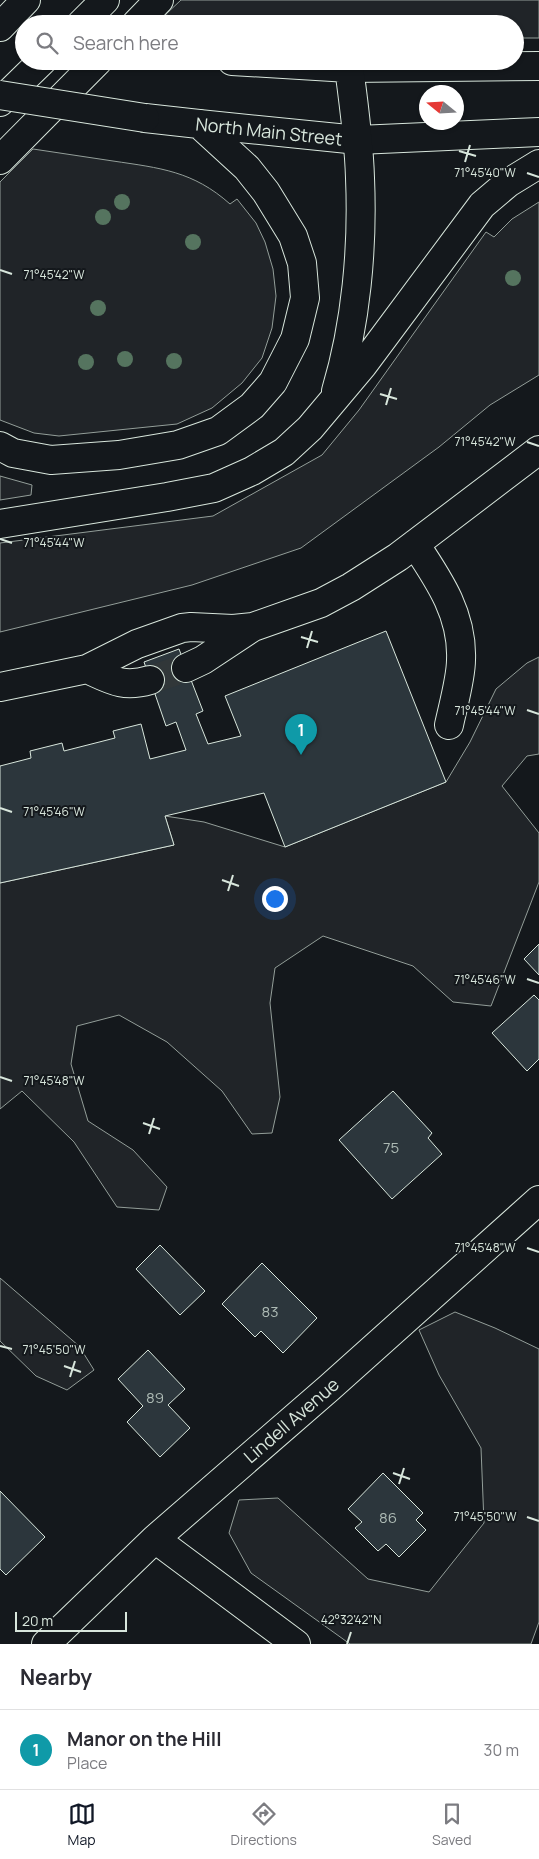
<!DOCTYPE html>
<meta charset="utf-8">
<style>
:root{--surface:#fff;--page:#f7f7f7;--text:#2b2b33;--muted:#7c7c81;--line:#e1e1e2;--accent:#111827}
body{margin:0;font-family:Manrope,sans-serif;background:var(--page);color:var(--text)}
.compass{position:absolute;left:419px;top:85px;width:45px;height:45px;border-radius:50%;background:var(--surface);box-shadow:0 1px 4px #0004;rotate:288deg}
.scale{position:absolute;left:15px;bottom:12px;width:112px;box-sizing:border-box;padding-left:5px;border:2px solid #d8e6dc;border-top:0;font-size:14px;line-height:18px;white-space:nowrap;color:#d8e6dc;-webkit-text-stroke:4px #14181c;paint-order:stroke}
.you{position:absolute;left:274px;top:898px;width:18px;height:18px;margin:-12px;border:4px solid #fff;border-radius:50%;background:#1a73e8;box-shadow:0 0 0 8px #1a73e833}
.badge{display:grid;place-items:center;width:32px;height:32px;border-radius:50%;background:var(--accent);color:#fff;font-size:16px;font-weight:700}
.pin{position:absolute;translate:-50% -41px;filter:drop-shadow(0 1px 2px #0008)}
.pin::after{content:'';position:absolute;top:26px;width:18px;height:15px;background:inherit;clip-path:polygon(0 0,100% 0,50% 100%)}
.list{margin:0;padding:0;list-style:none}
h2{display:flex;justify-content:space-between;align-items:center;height:65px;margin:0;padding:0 20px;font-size:21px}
h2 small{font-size:16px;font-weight:400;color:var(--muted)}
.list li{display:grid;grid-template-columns:32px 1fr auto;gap:15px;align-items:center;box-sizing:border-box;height:80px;padding:0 20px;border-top:1px solid var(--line)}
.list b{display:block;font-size:19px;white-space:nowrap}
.list p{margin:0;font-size:16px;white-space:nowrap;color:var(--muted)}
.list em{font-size:16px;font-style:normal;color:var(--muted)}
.icon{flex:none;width:28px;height:28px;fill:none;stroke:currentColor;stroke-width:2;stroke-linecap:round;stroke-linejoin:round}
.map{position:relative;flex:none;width:539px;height:1644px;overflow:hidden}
.search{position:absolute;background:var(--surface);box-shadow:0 1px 4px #0004;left:15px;right:15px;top:15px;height:55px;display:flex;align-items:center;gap:12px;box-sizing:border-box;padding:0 18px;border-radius:28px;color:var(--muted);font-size:19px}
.sheet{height:145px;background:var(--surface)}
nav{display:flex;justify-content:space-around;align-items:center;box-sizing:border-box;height:70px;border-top:1px solid var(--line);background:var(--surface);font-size:14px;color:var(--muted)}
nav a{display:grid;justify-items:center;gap:2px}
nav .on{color:var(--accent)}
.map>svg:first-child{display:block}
</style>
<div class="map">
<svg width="539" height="1644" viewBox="0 0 539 1644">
<rect width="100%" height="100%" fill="#14181c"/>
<path fill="#202428" stroke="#939e99" d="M181,0H539V38H515V24H228L165,15Z
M33,149C60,153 86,157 113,161C160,168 193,171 230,204L237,199L256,223L265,242L273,269L276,296L272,328L262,358L242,383L212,408L177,424L59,436L34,433L0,420V182Z
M539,202V375L490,405L439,447L301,548L192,585L0,632V543L213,516L322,455L359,410L486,232L494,237L512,219Z
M0,476L32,485L31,495L0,500Z
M539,657V754L527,756L502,786L539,833V882L491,1006L453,1002L413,966L323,936L275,968L270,1003L280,1097L272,1133L252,1134L222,1091L167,1042L119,1015L77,1026L71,1064L88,1121L133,1150L167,1187L159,1210L117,1207L74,1142L22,1091L0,1109V883L174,845L165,816L204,822L285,847L446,782L470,742L496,689L527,663Z
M0,1278L79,1346L94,1370L67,1390L36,1376L0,1341Z
M455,1312L495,1328L539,1349V1622L531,1644H350L251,1573L229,1533L239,1500L278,1498L368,1579L429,1592L484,1523L481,1448L439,1375L419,1330Z"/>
<path fill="#2c363c" stroke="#d8e6dc" d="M386,631L446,782L285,847L264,793L165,816L174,845L0,883V766L31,758L30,751L62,743L64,751L115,738L113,731L141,724L150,759L186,750L176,722L166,726L144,662L179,649L203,711L196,714L208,744L241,736L225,696Z
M539,944V975L524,959Z
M534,995L539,1000V1059L527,1071L492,1033Z
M393,1091L432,1133L428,1138L442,1154L392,1199L339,1140Z
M160,1245L205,1291L180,1315L136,1269Z
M262,1263L317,1318L283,1353L261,1331L255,1337L222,1304Z
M148,1350L185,1389L168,1405L190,1428L160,1457L127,1422L143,1406L118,1379Z
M383,1473L423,1513L416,1520L426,1530L399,1557L386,1544L378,1551L355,1528L362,1522L348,1509Z
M0,1491L45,1537L6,1575L0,1569Z"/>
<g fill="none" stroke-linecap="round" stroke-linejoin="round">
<path stroke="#313739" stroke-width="28" stroke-dasharray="28 14" stroke-linecap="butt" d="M150,680L186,668"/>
<defs>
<path id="minor" d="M415,544C439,580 463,615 461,660C461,678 453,706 449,725
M186,668L203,660L253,627
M87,669C111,680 123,688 150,680
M0,687L87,669L137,644L182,628L191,627L233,629L253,627L321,603L351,587L398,557L539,450
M155,1539L296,1644
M46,1644L155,1539L329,1388L539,1200"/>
<path id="major" d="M349,68L539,66
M199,124L358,140L539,132"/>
<path id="highway" d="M81,24L105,0
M136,24L159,0
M0,27L26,0
M232,61L349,68C354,105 359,141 360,178C363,248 356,324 336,391
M0,102L42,61
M0,160L98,61
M0,446L13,453L51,460L119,455L178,445L218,431L252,406L273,382L295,339L305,298L302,263L293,236L266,192L247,168L199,124L145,118
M0,524L167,497L214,488L252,471L284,452L310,428L363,365L482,205L508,183L539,164"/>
</defs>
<use href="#minor" stroke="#d8e6dc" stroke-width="30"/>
<use href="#major" stroke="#d8e6dc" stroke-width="30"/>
<use href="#highway" stroke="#d8e6dc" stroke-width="30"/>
<use href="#minor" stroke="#14181c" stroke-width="28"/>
<use href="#major" stroke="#14181c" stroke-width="28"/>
<use href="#highway" stroke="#14181c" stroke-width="28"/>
<defs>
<path id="highway-bridge" d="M0,95L145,118"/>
</defs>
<use href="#highway-bridge" stroke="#d8e6dc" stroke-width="30" stroke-linecap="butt"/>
<use href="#highway-bridge" stroke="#14181c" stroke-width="28"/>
</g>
<g fill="#55745f">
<circle cx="122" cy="202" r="8"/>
<circle cx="103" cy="217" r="8"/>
<circle cx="193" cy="242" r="8"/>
<circle cx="513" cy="278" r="8"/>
<circle cx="98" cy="308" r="8"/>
<circle cx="125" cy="359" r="8"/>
<circle cx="174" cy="361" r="8"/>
<circle cx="86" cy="362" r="8"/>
</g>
<path fill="none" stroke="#d8e6dc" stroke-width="2" d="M459,151L476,156M465,162L470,145M527,173L539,177M0,270L12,274M380,394L397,399M386,405L391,388M527,442L539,446M0,539L12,543M301,637L318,642M307,648L312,631M527,710L539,714M0,808L12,812M222,880L239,886M228,891L233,875M527,979L539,983M0,1077L12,1081M143,1123L160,1129M149,1134L154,1118M527,1248L539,1252M0,1346L12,1349M64,1366L81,1372M70,1377L75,1361M393,1473L410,1479M399,1484L404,1468M527,1517L539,1521M347,1644L351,1632"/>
<g text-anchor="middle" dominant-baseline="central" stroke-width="4" stroke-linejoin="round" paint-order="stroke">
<g font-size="15" fill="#adbab4">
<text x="391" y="1147">75</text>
<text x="270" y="1311">83</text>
<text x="155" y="1397">89</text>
<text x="388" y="1517">86</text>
</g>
<g font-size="18" fill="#d8e6dc" stroke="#14181c">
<text transform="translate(269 131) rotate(6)">North Main Street</text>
<text transform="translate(291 1420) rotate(-41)">Lindell Avenue</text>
</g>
</g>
<g font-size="12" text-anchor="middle" fill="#d8e6dc" stroke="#14181c" stroke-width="4" stroke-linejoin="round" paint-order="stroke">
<text x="485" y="177">71°45'40"W</text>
<text x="54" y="279">71°45'42"W</text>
<text x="485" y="446">71°45'42"W</text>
<text x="54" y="547">71°45'44"W</text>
<text x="485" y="715">71°45'44"W</text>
<text x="54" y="816">71°45'46"W</text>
<text x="485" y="984">71°45'46"W</text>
<text x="54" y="1085">71°45'48"W</text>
<text x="485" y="1252">71°45'48"W</text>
<text x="54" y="1354">71°45'50"W</text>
<text x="485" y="1521">71°45'50"W</text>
<text x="351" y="1624">42°32'42"N</text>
</g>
</svg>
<svg class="compass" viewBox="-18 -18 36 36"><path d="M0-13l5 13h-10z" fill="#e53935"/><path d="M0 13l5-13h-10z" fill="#7c7c81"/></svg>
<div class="scale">20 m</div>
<div class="you"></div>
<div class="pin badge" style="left:301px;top:755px;background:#0f9aa8">1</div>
<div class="search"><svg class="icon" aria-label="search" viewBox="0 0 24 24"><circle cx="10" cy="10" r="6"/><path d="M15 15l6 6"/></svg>Search here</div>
</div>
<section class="sheet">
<h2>Nearby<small></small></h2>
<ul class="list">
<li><span class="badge" style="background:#0f9aa8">1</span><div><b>Manor on the Hill</b><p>Place</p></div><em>30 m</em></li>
</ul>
</section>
<nav>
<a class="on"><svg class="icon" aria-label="map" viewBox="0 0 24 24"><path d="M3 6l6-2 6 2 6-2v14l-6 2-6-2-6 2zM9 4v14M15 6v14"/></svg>Map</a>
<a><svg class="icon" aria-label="directions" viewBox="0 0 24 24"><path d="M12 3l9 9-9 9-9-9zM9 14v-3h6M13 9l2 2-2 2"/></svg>Directions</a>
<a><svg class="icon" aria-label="saved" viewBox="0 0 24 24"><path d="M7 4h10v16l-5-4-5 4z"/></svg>Saved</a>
</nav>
